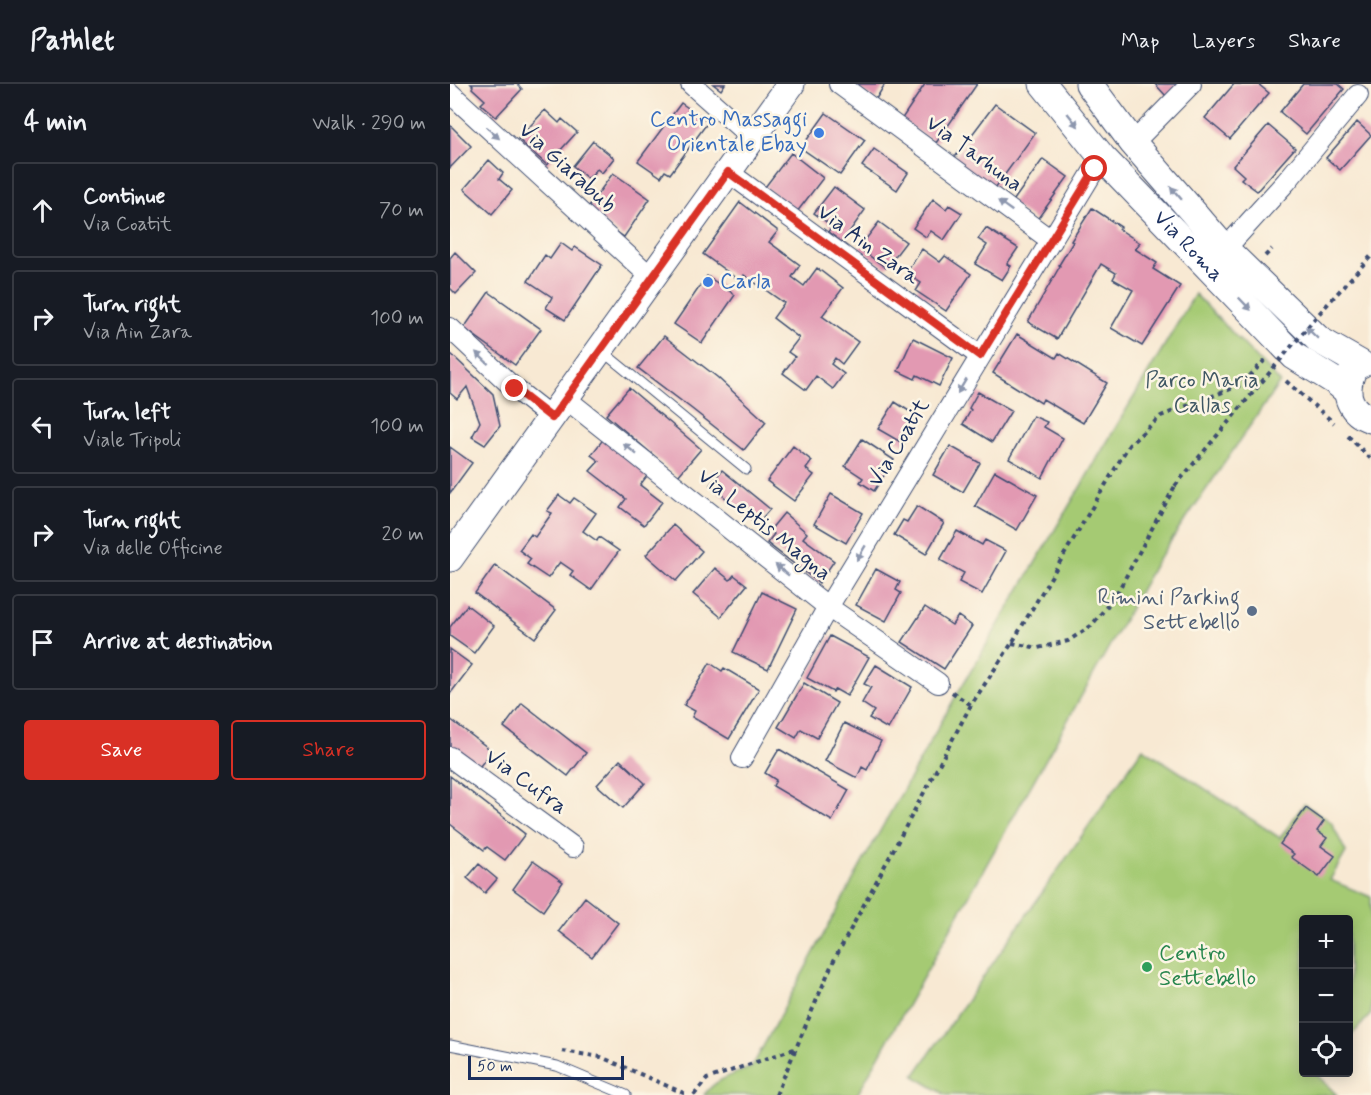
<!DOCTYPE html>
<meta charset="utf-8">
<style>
:root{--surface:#171b24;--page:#242831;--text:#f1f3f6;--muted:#9ea1a6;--line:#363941;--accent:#d93025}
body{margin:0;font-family:Mynerve,sans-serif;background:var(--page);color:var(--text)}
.controls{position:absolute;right:18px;bottom:18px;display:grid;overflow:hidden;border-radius:6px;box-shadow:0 3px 15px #0003}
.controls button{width:54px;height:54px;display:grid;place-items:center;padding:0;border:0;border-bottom:2px solid var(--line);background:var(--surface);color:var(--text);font:30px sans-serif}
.scale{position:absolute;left:18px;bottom:15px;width:156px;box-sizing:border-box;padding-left:6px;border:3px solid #1b2f5e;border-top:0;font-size:16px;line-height:21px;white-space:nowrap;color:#1b2f5e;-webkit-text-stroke:4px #fcf5e5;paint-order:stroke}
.stop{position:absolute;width:18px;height:18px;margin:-14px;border:4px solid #d93025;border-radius:50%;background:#fff}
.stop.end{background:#d93025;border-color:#fff;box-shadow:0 2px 6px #0008}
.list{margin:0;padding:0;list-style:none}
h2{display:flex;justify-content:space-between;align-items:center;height:78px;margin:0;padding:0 24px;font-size:26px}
h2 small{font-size:20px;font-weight:400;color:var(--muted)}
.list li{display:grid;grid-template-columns:39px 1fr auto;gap:18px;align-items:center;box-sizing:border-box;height:96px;margin:0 12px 12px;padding:0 12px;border:2px solid var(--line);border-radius:6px}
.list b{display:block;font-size:22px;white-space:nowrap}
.list p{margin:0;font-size:20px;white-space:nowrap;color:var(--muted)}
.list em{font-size:20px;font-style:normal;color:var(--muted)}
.actions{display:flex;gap:12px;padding:18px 24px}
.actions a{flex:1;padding:14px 0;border:2px solid var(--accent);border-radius:6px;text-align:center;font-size:21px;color:var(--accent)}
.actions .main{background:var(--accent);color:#fff}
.icon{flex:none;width:33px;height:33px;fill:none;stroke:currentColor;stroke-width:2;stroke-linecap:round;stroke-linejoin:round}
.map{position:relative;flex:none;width:921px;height:1011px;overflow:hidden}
header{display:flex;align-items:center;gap:36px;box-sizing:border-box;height:84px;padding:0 30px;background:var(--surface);border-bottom:2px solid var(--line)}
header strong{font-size:28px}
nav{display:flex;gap:33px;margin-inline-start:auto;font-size:21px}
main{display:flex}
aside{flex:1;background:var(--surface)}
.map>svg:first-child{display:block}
</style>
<header>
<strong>Pathlet</strong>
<nav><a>Map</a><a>Layers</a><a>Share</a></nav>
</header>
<main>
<aside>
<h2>4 min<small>Walk · 290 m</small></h2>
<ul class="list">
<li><svg class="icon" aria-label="ahead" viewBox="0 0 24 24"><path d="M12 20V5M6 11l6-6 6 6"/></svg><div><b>Continue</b><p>Via Coatit</p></div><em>70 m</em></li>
<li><svg class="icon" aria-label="right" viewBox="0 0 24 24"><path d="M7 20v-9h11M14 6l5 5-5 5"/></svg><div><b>Turn right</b><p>Via Ain Zara</p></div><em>100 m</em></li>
<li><svg class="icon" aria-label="left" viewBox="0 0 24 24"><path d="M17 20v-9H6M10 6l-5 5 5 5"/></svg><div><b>Turn left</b><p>Viale Tripoli</p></div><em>100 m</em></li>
<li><svg class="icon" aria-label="right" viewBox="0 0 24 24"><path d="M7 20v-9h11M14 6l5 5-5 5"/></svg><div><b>Turn right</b><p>Via delle Officine</p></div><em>20 m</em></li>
<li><svg class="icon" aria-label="arrive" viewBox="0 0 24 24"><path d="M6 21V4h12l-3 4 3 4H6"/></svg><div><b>Arrive at destination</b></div></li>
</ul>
<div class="actions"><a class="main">Save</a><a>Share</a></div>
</aside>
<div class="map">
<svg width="921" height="1011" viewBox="0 0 921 1011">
<rect width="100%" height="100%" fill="#fcf5e5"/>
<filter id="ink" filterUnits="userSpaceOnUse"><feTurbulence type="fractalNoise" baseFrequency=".0167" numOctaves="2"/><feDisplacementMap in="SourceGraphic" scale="12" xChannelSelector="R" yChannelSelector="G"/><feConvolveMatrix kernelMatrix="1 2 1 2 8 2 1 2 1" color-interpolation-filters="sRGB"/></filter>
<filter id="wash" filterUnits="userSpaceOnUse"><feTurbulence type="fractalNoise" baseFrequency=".008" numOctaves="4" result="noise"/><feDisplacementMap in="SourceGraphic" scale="24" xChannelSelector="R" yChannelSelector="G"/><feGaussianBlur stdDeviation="1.35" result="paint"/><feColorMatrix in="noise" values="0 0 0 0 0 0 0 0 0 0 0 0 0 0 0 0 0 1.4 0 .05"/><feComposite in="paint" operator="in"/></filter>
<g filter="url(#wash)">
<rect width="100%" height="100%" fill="#f8e9d3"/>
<path fill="#a5ca73" stroke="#607c68" stroke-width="1.5" d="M745,210L830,298L705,480L655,570L407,1011H254C265,995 285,990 302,983L416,772L506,612Z
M693,664L830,754L854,720L881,738L896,768L880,796L921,813V930L899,954L898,836H854V988L867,989L866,990L887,1011H496L464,992Z"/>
<g id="blocks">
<path fill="#e299b2" d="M21,0H67L72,5L46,33L31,20L35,16L22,4L23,2Z
M263,0H275L271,6Z
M401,0H435L426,15Z
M475,0H527L486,59L451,36Z
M705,0H732L717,13Z
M784,0H808L819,9L780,55L755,34Z
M853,0H888L894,5L856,50L830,28Z
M231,19L258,38L220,90L215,87L211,93L188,77Z
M545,20L585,49L543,107L502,77Z
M95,26L109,39L112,35L127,48L97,81L68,55Z
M376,29L415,56L390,91L351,64Z
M907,38L921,51L890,86L876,74Z
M0,41L21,62L0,84Z
M818,41L845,64L807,107L791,95L794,92L783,82Z
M143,57L164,74L152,89L147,85L138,95L123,82Z
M424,65L458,89L447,106L412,82Z
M341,69L373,94L347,128L315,103Z
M593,75L618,93L586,137L561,120Z
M39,76L53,89L49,95L62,106L42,130L14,105Z
M163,89L200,115L174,153L136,126Z
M384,103L415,126L392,158L378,148L382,142L364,129Z
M483,115L496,125L499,121L512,129L494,156L481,147L476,153L463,144Z
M290,118L328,147L319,158L350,181L342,193L354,202L367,184L393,204L372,232L408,258L392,280L385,274L381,280L394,290L383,305L366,292L356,306L333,289L345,273L338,268L349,254L323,234L334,219L294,191L290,197L253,170Z
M642,124L671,143L669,145L690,159L685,165L707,179L703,185L730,202L692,262L661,244L683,206L663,195L666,189L651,180L607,255L578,238L610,182L609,181L623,158L621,157Z
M429,138L456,158L436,184L409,164Z
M536,144L568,164L557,180L561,182L552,196L525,180L537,161L528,155Z
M111,159L122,167L125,163L152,181L115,236L96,224L102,213L78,197L95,171L100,175Z
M472,165L490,178L495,172L521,190L496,227L466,207L471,199L456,189Z
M5,168L26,189L6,210L0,204V174Z
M257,192L285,211L252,259L224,240Z
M39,208L91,245L65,281L14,244Z
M567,250L606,274L609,269L657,299L633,339L593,315L591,319L543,289Z
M214,252L267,293L316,338L294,366L242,325L188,284Z
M463,254L503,274L489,302L467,291L465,295L448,287Z
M0,269L43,310L50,342L35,361L22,353L30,338L17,303L7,315L0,309Z
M179,304L251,365L228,392L156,331Z
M528,308L561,327L542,358L513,340L521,326L519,324Z
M445,318L470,334L454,360L428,345Z
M583,332L597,338L594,343L613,354L592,394L559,375Z
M155,353L200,388L190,401L212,418L194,441L170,423L176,415L140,387L149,377L141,371Z
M412,355L444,376L424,407L410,398L413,394L395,382Z
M343,362L362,377L356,385L364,391L344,417L317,397Z
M500,362L530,379L513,408L483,391Z
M0,363L22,379L0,409Z
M272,386L320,425L307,440L260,401Z
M545,387L587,411L567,446L525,422Z
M381,410L413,429L396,459L364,440Z
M109,411L120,419L124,414L146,429L133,447L147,457L149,453L169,467L141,506L120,491L123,487L110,478L98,494L77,480L81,475L69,466L81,450L85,453L102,429L97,427Z
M467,422L494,439L476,470L444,451L453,436L457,438Z
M334,429L357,449L353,454L384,477L369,499L317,459L324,450L320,446Z
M223,441L252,467L226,497L196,471Z
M507,447L532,461L535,456L556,467L532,510L509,498L514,489L490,476Z
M45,481L106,526L85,554L25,509Z
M265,484L280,496L284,491L297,501L271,533L243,510Z
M426,485L450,498L446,506L451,509L436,537L406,521Z
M312,508L347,525L318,585L283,568Z
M17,521L44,542L24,569L0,552V543Z
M475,523L502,541L508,532L522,542L494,585L452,558Z
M380,552L419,573L397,612L385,605L383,608L357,594Z
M0,565L22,581L0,610Z
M260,579L272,587L274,584L309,605L279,655L242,633L245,627L234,621Z
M426,581L462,603L438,645L419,634L424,627L412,619L421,603L414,600Z
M354,599L387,619L367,654L351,645L346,654L328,643Z
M72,619L136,669L118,692L54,643Z
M0,635L42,667L26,687L0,667Z
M394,639L431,657L417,686L412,683L407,694L375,677Z
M329,665L399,706L382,737L323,702L326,696L315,689Z
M170,676L195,699L173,724L147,701Z
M0,692L75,750L55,776L37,763L34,766L0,740Z
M856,724L874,737L867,747L877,754L871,762L885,772L869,793L841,773L844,770L830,760Z
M83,777L113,798L93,827L63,805Z
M29,780L47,795L35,809L17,794Z
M135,813L168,839L142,873L109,847Z"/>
</g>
</g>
<g filter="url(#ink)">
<use href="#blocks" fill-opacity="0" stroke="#3c4b70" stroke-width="1.5"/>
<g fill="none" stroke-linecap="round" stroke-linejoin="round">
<defs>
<path id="lane" d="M152,267L296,385
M0,961L107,982L176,1011"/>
<path id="street" d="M241,0L302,54
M389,0L602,157
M0,9L202,194
M683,59L741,0
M278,88L530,272
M775,165L836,98L908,11
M0,244L65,305L102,334
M115,314L378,523L488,599
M0,673L123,763
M292,674L378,523L652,73"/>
<g id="secondary">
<path id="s1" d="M593,0L652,73L844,272L886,298L897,307"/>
<path d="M639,0L683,59L775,165L869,256L911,280"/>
<path d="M901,291C893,311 901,329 921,335"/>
<path d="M0,474L341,0"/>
</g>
</defs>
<use href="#lane" stroke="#3c4b70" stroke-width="11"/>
<use href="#street" stroke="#3c4b70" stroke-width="22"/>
<use href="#secondary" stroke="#3c4b70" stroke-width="29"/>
<path stroke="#3c4b70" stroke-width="4" stroke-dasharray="4.5 4.5" stroke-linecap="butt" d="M815,172L822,165
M836,297L884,339
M898,352L921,375
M562,559L588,564L618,557L641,542L666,511L725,402
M502,608L521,621
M112,967L151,973L238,1011
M244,1011L257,995L344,965
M326,1011L382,880L521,621L562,559L679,361L711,332L791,301L814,277L816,280"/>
<use href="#lane" stroke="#fff" stroke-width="9"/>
<use href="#street" stroke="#fff" stroke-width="20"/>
<use href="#secondary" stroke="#fff" stroke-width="27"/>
<path stroke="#3c4b70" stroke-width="4" stroke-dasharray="4.5 4.5" stroke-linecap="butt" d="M725,402L866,233L921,172"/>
</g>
<defs><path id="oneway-solid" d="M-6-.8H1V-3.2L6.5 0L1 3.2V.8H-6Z" transform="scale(1.5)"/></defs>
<g fill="#8d97ae">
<use href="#oneway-solid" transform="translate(623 36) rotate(51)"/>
<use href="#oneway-solid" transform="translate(43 49) rotate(42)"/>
<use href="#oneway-solid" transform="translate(726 109) rotate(-131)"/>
<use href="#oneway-solid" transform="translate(555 122) rotate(-144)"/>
<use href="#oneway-solid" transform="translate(795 220) rotate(46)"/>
<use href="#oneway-solid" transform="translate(862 249) rotate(-136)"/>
<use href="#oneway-solid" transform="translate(32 274) rotate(-137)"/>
<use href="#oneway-solid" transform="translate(512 302) rotate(121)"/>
<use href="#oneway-solid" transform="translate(180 365) rotate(-141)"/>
<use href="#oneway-solid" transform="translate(411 469) rotate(121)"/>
<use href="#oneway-solid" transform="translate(332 486) rotate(-141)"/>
</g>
</g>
<g fill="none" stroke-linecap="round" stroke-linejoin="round" filter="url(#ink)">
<path stroke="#d93025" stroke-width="8" d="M65,305L102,334L278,88L530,272L645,85"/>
</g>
<g fill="#3f7fe0" stroke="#fcf5e5" stroke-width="2">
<circle cx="369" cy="49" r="6"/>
<circle cx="258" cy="198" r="6"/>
</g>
<circle fill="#5c6f8a" stroke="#fcf5e5" stroke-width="2" cx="802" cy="527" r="6"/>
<circle fill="#2e9e5b" stroke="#fcf5e5" stroke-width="2" cx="697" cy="883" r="6"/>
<g text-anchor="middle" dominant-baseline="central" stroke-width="5" stroke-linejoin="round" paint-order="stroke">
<g font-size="22" fill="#366cbe" stroke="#fcf5e5" text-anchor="end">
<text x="357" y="36">Centro Massaggi<tspan x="357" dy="25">Orientale Ebay</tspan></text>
<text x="270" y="198" text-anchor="start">Carla</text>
</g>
<g font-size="22" fill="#1b2f5e" stroke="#fcf5e5">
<text transform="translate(524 70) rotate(36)">Via Tarhuna</text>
<text transform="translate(117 84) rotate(42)">Via Giarabub</text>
<text transform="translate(418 161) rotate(36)">Via Ain Zara</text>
<text stroke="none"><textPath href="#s1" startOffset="218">Via Roma</textPath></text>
<text transform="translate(449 359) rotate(-59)">Via Coatit</text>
<text transform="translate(314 441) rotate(39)">Via Leptis Magna</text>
<text transform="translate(76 698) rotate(36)">Via Cufra</text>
</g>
<g font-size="22" fill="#3e5663" stroke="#fcf5e5">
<text x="752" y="297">Parco Maria<tspan x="752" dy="25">Callas</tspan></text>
</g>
<g font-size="22" fill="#4e5e75" stroke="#fcf5e5" text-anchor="end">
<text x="790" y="514">Rimini Parking<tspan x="790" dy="25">Settebello</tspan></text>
</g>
<g font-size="22" fill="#27864d" stroke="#fcf5e5" text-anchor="start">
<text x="709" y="870">Centro<tspan x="709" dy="25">Settebello</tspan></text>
</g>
</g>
</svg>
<div class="controls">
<button>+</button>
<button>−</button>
<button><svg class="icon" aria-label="locate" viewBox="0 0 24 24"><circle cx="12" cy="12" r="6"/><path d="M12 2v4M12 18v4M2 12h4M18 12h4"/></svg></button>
</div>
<div class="scale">50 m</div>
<div class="stop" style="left:645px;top:85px"></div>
<div class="stop end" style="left:65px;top:305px"></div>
</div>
</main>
